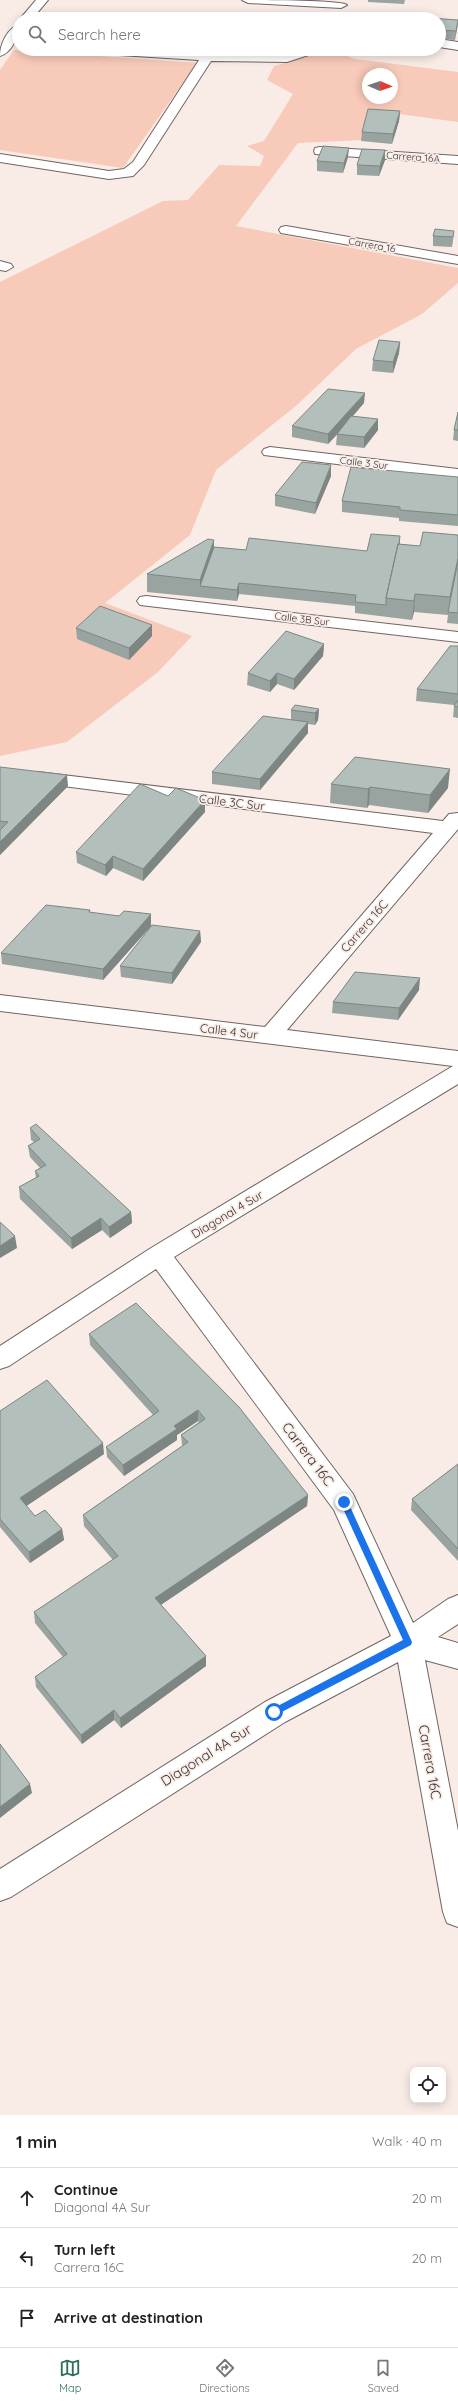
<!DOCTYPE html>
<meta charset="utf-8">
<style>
:root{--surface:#fff;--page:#f2f2f2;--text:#222;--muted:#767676;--line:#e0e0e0;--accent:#2c6c5a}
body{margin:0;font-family:Quicksand,sans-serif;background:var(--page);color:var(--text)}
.controls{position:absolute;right:12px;bottom:12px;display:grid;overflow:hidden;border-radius:8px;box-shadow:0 2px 10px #0003}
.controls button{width:36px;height:36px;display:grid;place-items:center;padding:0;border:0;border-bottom:1px solid var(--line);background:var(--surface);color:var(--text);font:20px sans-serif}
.compass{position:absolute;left:362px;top:68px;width:36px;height:36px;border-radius:50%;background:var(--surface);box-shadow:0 2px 10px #0003;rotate:92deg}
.stop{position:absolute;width:12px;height:12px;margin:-9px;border:3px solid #1a73e8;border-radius:50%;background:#fff}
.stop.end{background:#1a73e8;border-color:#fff;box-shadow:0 1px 4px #0008}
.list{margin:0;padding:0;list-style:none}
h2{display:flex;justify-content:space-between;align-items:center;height:52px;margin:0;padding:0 16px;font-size:17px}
h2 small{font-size:13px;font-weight:400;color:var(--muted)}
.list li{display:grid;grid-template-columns:26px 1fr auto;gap:12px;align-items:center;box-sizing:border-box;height:60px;padding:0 16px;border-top:1px solid var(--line)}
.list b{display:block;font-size:15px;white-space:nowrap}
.list p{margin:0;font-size:13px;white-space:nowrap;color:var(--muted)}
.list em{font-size:13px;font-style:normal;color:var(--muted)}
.icon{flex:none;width:22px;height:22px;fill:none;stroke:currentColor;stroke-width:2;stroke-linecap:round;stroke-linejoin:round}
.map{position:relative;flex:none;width:458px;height:2115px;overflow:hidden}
.search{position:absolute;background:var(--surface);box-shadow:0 2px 10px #0003;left:12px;right:12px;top:12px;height:44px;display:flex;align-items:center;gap:10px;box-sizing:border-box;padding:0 14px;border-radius:22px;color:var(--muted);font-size:15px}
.sheet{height:232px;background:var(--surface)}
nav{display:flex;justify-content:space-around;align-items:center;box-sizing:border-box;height:56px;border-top:1px solid var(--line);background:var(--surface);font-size:11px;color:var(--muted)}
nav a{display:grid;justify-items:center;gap:2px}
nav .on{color:var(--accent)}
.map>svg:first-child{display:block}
</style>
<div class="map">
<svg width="458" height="2115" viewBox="0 0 458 2115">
<rect width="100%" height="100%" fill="#f9ece7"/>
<path fill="#f8cab9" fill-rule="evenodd" d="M14,50L197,63L123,168L0,150V70Z
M331,50L355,59L458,72V122L384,112L364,140L298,143L236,226L458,268V283L422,314L356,349L297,405L216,470L190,535L105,603L192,636L158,672L67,742L0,756V282L163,201L188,200L219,165L260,166L264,156L247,146L264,141L293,94L267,80L274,66ZM368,74H392V98H368Z"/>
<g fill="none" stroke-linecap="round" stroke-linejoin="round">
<defs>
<path id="minor" d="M36,0H48L32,19H20Z
M242,0C257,0 341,0 347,5L341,8L248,3Z
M19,25C19,35 12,53 0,56C0,45 7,28 19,25Z
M439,39L458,42V50L439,47Z
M81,49L286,54L302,49H320L318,52L287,62L211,61L144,165L133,176L109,179L0,162V154L109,171L124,169L133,162L199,60L87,53Z
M320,147L458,156V164L315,154L314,151L315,148Z
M286,226L458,256V264L281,233L279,230L281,227Z
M0,261L11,264L13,267L6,271L0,270Z
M270,447L458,469V479L264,455L262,452L264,449Z
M146,596L458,632V642L140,605L137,601L140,597Z
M38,772L443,821L449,814L458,813V829L287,1030L458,1051V1084L174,1257L353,1494L413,1623L448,1599L458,1595V1624L438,1637L458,1643V1669L425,1660L458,1831V1927L447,1923L443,1912L398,1662L285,1722L11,1897L0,1901V1869L265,1702L391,1636L334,1510L156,1269L9,1366L0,1369V1346L151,1248L453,1066L0,1011V995L265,1027L433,833L31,782L28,778L31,774Z"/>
</defs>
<use href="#minor" stroke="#716561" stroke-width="2"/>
<use href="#minor" fill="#fff" fill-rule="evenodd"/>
</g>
<path fill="#99a4a0" d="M368,0H405L404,4L368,2Z
M439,19L458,20L457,29L455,40L439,39Z
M400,111L399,121L392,144L361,141L362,132Z
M385,150V160L379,176L357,175V165Z
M348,157L343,173L317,171V161Z
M454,231L453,241L452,247L433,246V236Z
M400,342L399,353L393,373L372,371L373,360Z
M364,403L353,416L378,430L364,448L336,445L337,435L328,444L292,437V426Z
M458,412V441L453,440L454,430Z
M331,476L315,514L275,506V495Z
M458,477V526L399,521V518L342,512V501Z
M458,535V624L447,623L448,615L414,612L412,620L355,613V606L239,594L237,601L147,592V574L214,547L246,550L367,551L400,536V544L420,546Z
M76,628L152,636L129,660L77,639Z
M324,644L323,656L294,690L277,684L270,692L247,685L248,673Z
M458,646V718L453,717L454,706V705L416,701L417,689Z
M319,709L318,720L315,725L308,724V733L260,790L212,784V772L291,719V710Z
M0,767L68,786L0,855Z
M331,784L448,788L428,813L369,805L367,808L330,803Z
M168,796L205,812L143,881L113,868L106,876L77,863L76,852Z
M90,910V912L151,926L103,980L2,964L1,953Z
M200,931L201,942L172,984L121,977L120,966Z
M419,990L398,1020L332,1013L333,1002Z
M30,1128L131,1212L132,1223L110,1238L102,1230L72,1249L20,1199L19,1187L36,1178L35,1171L40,1168L30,1157L28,1146L34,1142L31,1140Z
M136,1303L308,1495L307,1506L161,1605L206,1666L121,1728L114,1720L82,1744L36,1687L35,1677L63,1657L35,1623L34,1612L113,1560L84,1526L83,1515L182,1446V1445L181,1435L199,1422L198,1421L177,1435V1440L124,1476L107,1457L106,1447L153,1415L90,1345L89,1334Z
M0,1411L104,1454L26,1506L35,1516L62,1529L64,1540L30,1563L0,1527Z
M458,1464V1561L411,1510L412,1499Z"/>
<path fill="#7d8682" d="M458,20L457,29L455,40L456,31Z
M400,111L399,121L392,144L393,134Z
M349,148L348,157L343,173L344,163Z
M385,150V160L379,176L380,166Z
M400,342L399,353L393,373V362Z
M365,393L364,403L328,444V434Z
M378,419V430L364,448V437Z
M331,465V476L315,514L316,503Z
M214,540V558L200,586V580Z
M239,583V594L237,601V590Z
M415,594L414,612L412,620L414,601Z
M152,625V636L129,660V648Z
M324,644L323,656L294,690V679Z
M277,673V684L270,692V681Z
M319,709L318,720L315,725V713Z
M308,722V733L260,790V779Z
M450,769L448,788L428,813L430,795Z
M67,775L68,786L0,855V842Z
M370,787L369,805L367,808L368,789Z
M205,800V812L143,881V869Z
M113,856V868L106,876L105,865Z
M151,914V926L103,980V969Z
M200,931L201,942L172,984V973Z
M420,978L419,990L398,1020L399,1008Z
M131,1212L132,1223L110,1238L109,1227Z
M101,1218L102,1230L72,1249L71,1238Z
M15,1236L17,1248L0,1258V1246Z
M198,1410V1421L177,1435V1440L124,1476L123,1465L174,1426Z
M103,1443L104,1454L22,1509L20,1498Z
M308,1495L307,1506L156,1608L155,1598Z
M62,1529L64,1540L30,1563L29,1552Z
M206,1656V1666L121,1728L120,1718Z
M114,1710V1720L82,1744L81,1735Z
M30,1784L32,1793L0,1818V1807Z"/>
<path fill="#b2bfba" stroke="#7d8682" d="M388,14L417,19H382Z
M430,18L458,20L456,31L439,30V19H430Z
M368,109L400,111L393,134L362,132Z
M323,146L349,148L344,163L317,161Z
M362,149L385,150L380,166L357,165Z
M435,229L454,231L453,237L433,236Z
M379,340L400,342L393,362L373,360Z
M328,389L365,393L328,434L292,426Z
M458,412V430H454Z
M351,416L378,419L364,437L337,434Z
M302,462L331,465L316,503L275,495Z
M351,467L458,477V515L400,510V507L342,501Z
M423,532L458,535V558L450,597L415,594L414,601L386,598L398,544L420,546Z
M371,534L400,536L399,544H398L386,598V605L355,602L356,595L239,583L237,590L200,586L214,547L246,550L249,538L367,551Z
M208,539L214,540L200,580L147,574Z
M458,561V613L448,612Z
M100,606L152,625L129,648L76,628Z
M286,631L324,644L294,679L277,673L270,681L248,673Z
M450,646H458V694L417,689Z
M458,700V707L454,706Z
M295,705L319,709L315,713L291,710Z
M263,716L308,722L260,779L212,772Z
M355,757L450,769L430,795L370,787L368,789L331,784Z
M0,767L67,775L0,842V830L8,822L0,821Z
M140,784L168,796L176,788L205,800L143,869L113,856L105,865L76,852Z
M46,905L90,910L89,912L119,916L124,911L151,914L103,969L1,953Z
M152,925L200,931L172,973L120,966Z
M355,972L420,978L399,1008L333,1002Z
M36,1124L131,1212L109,1227L101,1218L71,1238L19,1187L39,1176L35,1171L46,1165L28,1146L40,1139L30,1128Z
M0,1222L15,1236L0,1246Z
M136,1303L239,1407L308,1495L155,1598L206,1656L120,1718L114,1710L81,1735L35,1677L67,1654L34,1612L118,1556L83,1515L188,1442L181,1435L205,1419L198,1410L174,1426L177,1429L123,1465L106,1447L159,1411L89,1334Z
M47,1380L103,1443L20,1498L35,1516L45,1510L62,1529L29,1552L0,1519V1411Z
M458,1464V1549L412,1499Z
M0,1744L30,1784L0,1807Z"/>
<path fill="#1a73e8" d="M344,1499L347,1500L412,1642L411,1645L274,1716L272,1715V1709L403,1640L340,1502Z"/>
<g text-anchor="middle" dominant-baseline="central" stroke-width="3.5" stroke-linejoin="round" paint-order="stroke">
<g font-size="10" fill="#383331" stroke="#f9ece7">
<text transform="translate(413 157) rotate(4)">Carrera 16A</text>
<text transform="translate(372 245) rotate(10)">Carrera 16</text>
<text transform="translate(364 463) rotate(7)">Calle 3 Sur</text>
<text transform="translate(302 619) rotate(7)">Calle 3B Sur</text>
</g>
<g font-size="12" fill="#383331" stroke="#f9ece7">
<text transform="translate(232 802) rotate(7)">Calle 3C Sur</text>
<text transform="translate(364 926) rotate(-49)">Carrera 16C</text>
<text transform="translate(229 1031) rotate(7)">Calle 4 Sur</text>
<text transform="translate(227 1214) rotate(-31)">Diagonal 4 Sur</text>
</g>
<g font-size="14" fill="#383331" stroke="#f9ece7">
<text transform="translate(308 1454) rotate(53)">Carrera 16C</text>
<text transform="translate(206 1755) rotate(-32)">Diagonal 4A Sur</text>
<text transform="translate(430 1762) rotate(80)">Carrera 16C</text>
</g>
</g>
</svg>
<div class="controls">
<button><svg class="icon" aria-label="locate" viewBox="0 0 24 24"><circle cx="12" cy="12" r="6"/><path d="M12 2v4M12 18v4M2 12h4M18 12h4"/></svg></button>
</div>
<svg class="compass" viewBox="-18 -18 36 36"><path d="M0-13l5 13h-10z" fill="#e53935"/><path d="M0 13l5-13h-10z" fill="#767676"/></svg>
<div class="stop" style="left:274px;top:1712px"></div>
<div class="stop end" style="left:344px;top:1502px"></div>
<div class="search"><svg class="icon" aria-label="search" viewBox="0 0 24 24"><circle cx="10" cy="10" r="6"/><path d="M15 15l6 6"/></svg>Search here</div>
</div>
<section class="sheet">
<h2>1 min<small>Walk · 40 m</small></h2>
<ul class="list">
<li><svg class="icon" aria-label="ahead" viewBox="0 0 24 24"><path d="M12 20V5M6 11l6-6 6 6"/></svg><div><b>Continue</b><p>Diagonal 4A Sur</p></div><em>20 m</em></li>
<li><svg class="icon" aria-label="left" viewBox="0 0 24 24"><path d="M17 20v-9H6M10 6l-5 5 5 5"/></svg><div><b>Turn left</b><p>Carrera 16C</p></div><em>20 m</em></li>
<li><svg class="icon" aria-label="arrive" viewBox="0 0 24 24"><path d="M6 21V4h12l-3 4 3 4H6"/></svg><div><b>Arrive at destination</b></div></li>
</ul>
</section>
<nav>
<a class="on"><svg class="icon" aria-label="map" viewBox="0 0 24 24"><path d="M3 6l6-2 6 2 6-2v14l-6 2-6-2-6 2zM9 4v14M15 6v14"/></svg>Map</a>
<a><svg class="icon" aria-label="directions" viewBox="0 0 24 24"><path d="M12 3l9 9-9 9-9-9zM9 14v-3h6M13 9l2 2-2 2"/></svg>Directions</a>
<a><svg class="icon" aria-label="saved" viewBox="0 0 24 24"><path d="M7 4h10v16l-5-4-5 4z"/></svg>Saved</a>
</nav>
